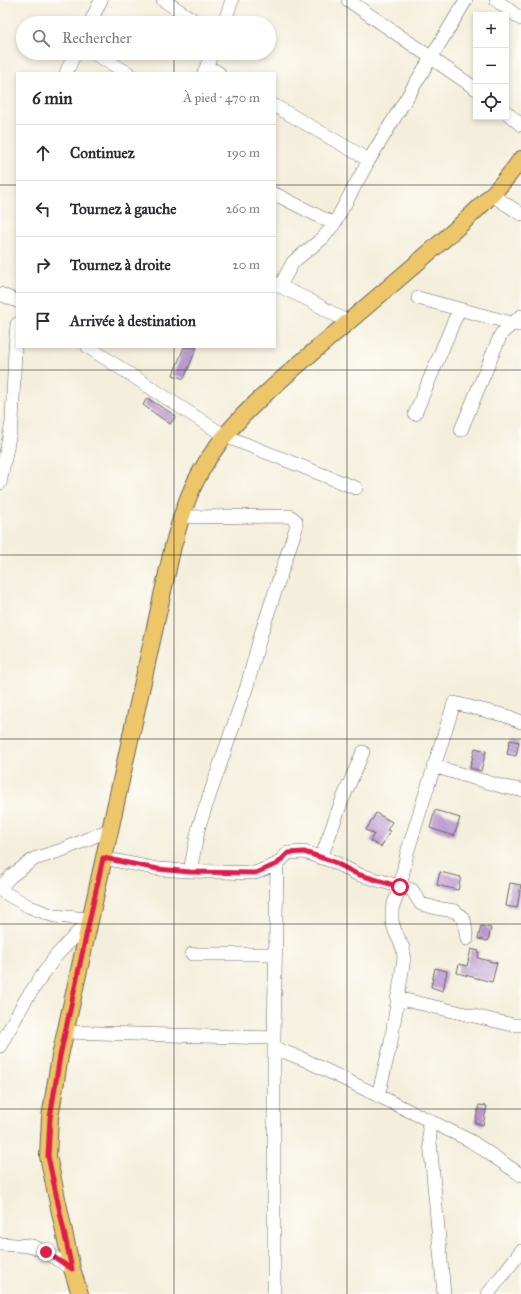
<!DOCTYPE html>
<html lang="fr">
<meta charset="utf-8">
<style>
:root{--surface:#fff;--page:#f7f7f7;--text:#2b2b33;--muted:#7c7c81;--line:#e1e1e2}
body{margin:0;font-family:"IM FELL Great Primer",serif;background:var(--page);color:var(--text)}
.controls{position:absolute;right:12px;top:12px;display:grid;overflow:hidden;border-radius:0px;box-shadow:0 2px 6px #0003}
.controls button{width:36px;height:36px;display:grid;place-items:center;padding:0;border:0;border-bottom:1px solid var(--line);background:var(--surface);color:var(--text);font:20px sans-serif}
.stop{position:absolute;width:12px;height:12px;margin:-9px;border:3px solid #e11d48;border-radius:50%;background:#fff}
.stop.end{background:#e11d48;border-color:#fff;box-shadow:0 1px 4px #0008}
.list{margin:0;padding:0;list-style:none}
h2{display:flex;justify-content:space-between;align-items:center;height:52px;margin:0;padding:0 16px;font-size:17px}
h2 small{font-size:13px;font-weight:400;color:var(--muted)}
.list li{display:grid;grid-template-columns:26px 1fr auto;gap:12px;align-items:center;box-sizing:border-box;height:56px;padding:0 16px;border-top:1px solid var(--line)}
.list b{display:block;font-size:15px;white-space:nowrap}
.list em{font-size:13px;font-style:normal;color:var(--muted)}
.icon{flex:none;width:22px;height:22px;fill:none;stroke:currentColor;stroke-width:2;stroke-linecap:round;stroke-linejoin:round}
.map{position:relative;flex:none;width:521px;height:1294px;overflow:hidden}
.search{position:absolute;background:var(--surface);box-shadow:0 2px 6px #0003;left:16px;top:16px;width:260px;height:44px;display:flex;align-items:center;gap:10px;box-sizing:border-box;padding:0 14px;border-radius:22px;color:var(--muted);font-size:15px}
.panel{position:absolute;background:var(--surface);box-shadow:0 2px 6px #0003;left:16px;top:72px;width:260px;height:276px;border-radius:0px}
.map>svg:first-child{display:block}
</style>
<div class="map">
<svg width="521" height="1294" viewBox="0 0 521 1294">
<defs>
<pattern id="building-back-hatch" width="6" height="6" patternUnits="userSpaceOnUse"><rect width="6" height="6" fill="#bd9cd4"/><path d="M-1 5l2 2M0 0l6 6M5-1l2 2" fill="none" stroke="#997eab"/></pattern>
</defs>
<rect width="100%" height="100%" fill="#fdfcf7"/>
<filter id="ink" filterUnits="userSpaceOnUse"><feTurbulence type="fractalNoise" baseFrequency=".025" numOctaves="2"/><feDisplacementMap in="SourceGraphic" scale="8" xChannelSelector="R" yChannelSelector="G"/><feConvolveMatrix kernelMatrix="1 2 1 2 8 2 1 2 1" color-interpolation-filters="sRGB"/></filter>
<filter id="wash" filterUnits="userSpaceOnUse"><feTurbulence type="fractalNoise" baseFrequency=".012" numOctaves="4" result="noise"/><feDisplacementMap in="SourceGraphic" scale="16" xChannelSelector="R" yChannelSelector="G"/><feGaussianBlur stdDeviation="0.9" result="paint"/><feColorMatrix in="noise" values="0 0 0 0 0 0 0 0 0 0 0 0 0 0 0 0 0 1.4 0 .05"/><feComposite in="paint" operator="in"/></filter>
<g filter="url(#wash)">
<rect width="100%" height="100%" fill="#f4efdc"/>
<g id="blocks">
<path fill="url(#building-back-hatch)" d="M184,347H197L184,379L173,375Z
M147,398L176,416L170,424L143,405Z
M510,740L519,742L516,756L507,754Z
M475,748L486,751L481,771L470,768Z
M435,810L460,818L454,836L430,828Z
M376,813L392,822L387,830L390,831L381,847L370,841L374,834L366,830Z
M440,872L461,877L458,890L437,885Z
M510,883L521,885L517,908L506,906Z
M481,926L491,928L488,941L478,939Z
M471,949L479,951L478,958L497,963L492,982L457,973L459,964L467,966Z
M435,968L447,971L443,991L431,987Z
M479,1105L487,1106L483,1125L475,1123Z"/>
</g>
</g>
<g filter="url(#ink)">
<use href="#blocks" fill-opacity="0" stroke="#68665f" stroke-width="1"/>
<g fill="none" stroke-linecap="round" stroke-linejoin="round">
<defs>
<path id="minor" d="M163,0L198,23
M348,0L476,89
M496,0L521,19
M90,23L101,0
M224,23L232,0
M93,53L128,73
M207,66L219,73
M66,73L75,53
M204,73L212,53
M275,106L369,160
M506,112L521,125
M275,194L334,224
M492,195L521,214
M275,284L309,300L348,322
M280,286L293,262L323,238L334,224L369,160L466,0
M0,294L17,301
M418,298L519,325
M88,347L225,436L356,488
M415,414L459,309
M461,430L501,334L521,316
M0,483L12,422L15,349L17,324
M181,517L290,516L296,521V528L261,634L247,686L199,826L190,871
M433,766L504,787L521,790
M103,858L158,869L190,871L255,873L277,864L288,853L304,852L332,861L357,874L412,890L421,904L436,908L455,911L464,919L467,939
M321,858L341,803L363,752
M0,888L11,876L34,859L62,850L109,830
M0,890L30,907L54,916L90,919
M192,954H275
M397,998L513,1025H521
M65,1032L274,1038
M0,1046L26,999L55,957L90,919
M275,1048L305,1060L471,1141L521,1175
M378,1096L391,1042L404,958L403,948L395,931L392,921V909L400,887L407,853L454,703L507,716L521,722
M428,1120L444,1294
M0,1244L32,1246L46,1252L72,1269
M274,1294V1038L277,864
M488,1294L521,1251"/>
<path id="major" d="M80,1294L72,1269L48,1156L50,1118L60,1056L173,546C180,521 187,496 200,473C226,424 272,388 313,352C353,318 393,284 432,250C464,222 497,194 521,159"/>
</defs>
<use href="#minor" stroke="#68665f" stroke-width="14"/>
<use href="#major" stroke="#68665f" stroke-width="18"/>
<use href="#minor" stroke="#fff" stroke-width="13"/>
<use href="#major" stroke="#ecc669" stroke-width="16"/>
</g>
</g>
<g fill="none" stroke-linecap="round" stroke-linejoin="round" filter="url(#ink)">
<path stroke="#e11d48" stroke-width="5" d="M46,1252L72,1269L48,1156L50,1118L60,1056L103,858L158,869L190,872L255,873L277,864L288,853L304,852L332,861L357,874L400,887"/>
</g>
<path fill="none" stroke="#1c1c1c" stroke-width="1" stroke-opacity="0.55" d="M174,0V23M347,0V1294M174,53V73M0,185H17M275,185H521M174,347V1294M0,370H521M0,555H521M0,739H521M0,924H521M0,1109H521"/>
</svg>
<div class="controls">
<button>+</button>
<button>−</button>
<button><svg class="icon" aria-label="locate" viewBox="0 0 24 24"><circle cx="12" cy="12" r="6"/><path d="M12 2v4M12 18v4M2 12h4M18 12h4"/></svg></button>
</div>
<div class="stop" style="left:400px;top:887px"></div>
<div class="stop end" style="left:46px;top:1252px"></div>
<div class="search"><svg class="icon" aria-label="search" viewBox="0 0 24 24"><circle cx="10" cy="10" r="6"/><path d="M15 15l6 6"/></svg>Rechercher</div>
<section class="panel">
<h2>6 min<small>À pied · 470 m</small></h2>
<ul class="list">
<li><svg class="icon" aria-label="ahead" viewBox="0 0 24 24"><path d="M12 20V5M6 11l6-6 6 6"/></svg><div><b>Continuez</b></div><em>190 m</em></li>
<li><svg class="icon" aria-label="left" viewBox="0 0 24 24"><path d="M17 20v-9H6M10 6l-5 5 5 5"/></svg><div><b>Tournez à gauche</b></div><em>260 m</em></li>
<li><svg class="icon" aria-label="right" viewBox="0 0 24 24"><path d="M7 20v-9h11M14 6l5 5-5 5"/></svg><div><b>Tournez à droite</b></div><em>20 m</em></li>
<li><svg class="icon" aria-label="arrive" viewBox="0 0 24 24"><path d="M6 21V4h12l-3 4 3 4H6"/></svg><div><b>Arrivée à destination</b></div></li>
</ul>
</section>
</div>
